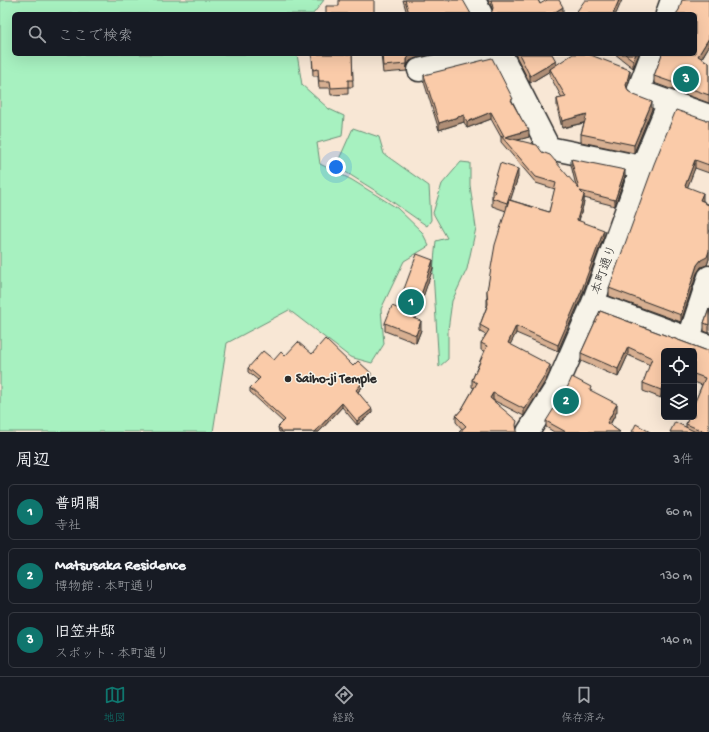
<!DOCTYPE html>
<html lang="ja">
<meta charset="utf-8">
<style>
:root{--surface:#171b24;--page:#242831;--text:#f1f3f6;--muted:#9ea1a6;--line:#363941;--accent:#0f766e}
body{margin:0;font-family:"Gochi Hand","Klee One",sans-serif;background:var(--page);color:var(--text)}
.controls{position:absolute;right:12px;bottom:12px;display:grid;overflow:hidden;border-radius:6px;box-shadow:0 4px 16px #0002}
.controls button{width:36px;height:36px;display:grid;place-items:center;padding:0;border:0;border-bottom:1px solid var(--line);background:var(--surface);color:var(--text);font:20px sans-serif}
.you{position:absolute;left:336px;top:167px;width:14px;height:14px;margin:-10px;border:3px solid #fff;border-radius:50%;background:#1a73e8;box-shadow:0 0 0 6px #1a73e833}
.badge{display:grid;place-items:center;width:26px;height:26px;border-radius:50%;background:var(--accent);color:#fff;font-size:13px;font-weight:700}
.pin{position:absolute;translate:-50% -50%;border:2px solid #fff;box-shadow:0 1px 4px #0006}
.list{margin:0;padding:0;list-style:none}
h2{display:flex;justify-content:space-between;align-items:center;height:52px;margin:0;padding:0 16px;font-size:17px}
h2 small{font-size:13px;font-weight:400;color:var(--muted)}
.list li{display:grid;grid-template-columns:26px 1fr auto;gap:12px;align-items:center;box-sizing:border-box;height:56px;margin:0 8px 8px;padding:0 8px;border:1px solid var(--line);border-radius:6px}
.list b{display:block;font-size:15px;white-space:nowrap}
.list p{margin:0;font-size:13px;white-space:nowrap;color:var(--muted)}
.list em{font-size:13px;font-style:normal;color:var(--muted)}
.icon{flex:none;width:22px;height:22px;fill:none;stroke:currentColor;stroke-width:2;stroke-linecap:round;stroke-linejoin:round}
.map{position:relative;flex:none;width:709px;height:432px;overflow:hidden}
.search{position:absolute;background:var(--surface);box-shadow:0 4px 16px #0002;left:12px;right:12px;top:12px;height:44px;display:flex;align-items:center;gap:10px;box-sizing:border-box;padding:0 14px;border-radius:6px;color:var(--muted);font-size:15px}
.sheet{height:244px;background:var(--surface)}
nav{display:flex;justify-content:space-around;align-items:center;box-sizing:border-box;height:56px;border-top:1px solid var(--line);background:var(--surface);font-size:11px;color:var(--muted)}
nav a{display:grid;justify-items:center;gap:2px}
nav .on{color:var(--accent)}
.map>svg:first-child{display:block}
</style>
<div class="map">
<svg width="709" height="432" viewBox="0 0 709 432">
<rect width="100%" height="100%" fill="#f8e7d5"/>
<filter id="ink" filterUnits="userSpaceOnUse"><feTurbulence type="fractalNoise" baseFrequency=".025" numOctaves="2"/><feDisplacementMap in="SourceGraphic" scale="8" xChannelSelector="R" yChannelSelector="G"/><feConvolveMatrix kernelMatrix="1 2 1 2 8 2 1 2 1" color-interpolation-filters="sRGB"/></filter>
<g filter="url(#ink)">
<path fill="#a7f1c0" stroke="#698e76" d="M0,0H324L313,14H14V54H297L302,85L329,109L344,116L342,136L317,143L320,164L352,180L397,208L422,232L429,246L404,261L381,309L384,344L372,363L350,357L289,310L227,343L213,432H0Z
M353,128L379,137L384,154L429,186L431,220L427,226L387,198L336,166Z
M461,162L470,163V185L476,228L467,269L452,301L448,330V359L439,367L433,272L436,241L447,238L433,213L442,184Z"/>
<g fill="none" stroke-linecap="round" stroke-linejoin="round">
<defs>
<path id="minor" d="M474,0L481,14
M667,14L672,0
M501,54L549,148L642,167
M652,54L638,91L709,116
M419,70L487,54
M593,303L709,346
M689,338L709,277
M528,432L557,386L593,303L642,167L669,102"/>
</defs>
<use href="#minor" stroke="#2b2b2b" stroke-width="25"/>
<use href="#minor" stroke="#f7f3e8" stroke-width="22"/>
</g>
<path fill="#d7af91" stroke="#2b2b2b" d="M403,0H463L407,14Z
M488,0H538L540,4L563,14L493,10Z
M709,0V46L702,58L709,63V103L654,83V76L679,10Z
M312,54H352L353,87H348V94L331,95L330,88H319L318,76H313Z
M381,54H432L416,58L410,61L407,66V71L383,73Z
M515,54H552L556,65L630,77L627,88L628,91L652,109L634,153L581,142V134L584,123L562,128L557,107V99L562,98L550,76V71L530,83Z
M615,54H639L633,68Z
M424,75L513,103L529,137L517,140L542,152L576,186L571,165V159L625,176L615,206L584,198V202L579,221L604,236L581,298L558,351L516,333L510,344L550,372L546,380L524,416L493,400L517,427L462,429L456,422V416L462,409L474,388L472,387V380L484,351L481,350V343L486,335L480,332V325L487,306V291L506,211L492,206V190L518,177L510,200L549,212L555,189L536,183L501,142V137L491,119L467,128L464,122L439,130L424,82Z
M705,120H709V173L695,168L687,187L703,200V201L705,203L709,205V259L707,265L701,267L697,273L681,322L609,296V288Z
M433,268L415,319L421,330L416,343L385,331V323Z
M709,309V333L704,331V323Z
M600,311L705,350L709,432H670L686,427V424L702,385L694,382V351H664L661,398L643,391V383L650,365L628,355L618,377L581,361V353Z
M312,354L353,366L371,377L358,392L372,413L357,425L342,407L319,432H279L278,427L283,422L250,392V388L258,380L248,372V368L274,360L285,356Z
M591,391L617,411L610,425L620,432H554L546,427V421Z"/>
<path fill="#af8e76" stroke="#2b2b2b" d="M619,0H622L616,14H613Z
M563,7V14H552Z
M709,38V46L698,64V56Z
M410,54H432L416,58L410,61L407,66V71V59Z
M636,54H639L633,68V60Z
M556,61V67L550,69V71L530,83V76Z
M630,70V77L626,93V85Z
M652,102V109L634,153V145Z
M491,112V119L467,128V122Z
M587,114V122L562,128V121Z
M464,115V122L439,130V123Z
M529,130V137L507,143L505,137Z
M695,160V168L685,194V186Z
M518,169V177L507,211V203Z
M625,170V176L615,206V200Z
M703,193V200L700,208V200Z
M584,195V202L577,227V220Z
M604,230V236L581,298L558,351V345Z
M709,251V259L707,265L701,267L697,273L681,322V315L697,265L701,260Z
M433,260V268L413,326V318Z
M421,321V330L416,343V335Z
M516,326V333L508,349V343Z
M628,347V355L618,377V369Z
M550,365V372L546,380L524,416V409Z
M371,373V377L356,394V390Z
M664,381V389L661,398V390Z
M493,393V400L490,404V398Z
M342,403V407L319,432H315Z
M617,404V411L607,430V423Z
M372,409V413L357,425V421Z"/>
<path fill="#facba9" stroke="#2b2b2b" d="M339,0H374V14H326V6H339Z
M405,0H463L471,14H407L409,13Z
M491,0H538L540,4L547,0H559L563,7L552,14H491L493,8Z
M585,0H619L613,14H575Z
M682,0H709V38L698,56L709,63V95L654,76L662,54H695V14H676L679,10Z
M312,54H352L353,80H348V87L331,88L330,81H319L318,69L313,70Z
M382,54H411L407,59V64L383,66Z
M519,54H552L556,61L530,76Z
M573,54H588L630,70L626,85L628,91L634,95L652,102L634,145L581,134L587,114L562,121L557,99L566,97L550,69Z
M625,54H636L633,60Z
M492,58L513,99L511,100L522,120L529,130L505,137L537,145L542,152L550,155L579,189L571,159L625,170L615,200L580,191L584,195L577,220L604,230L581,292L558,345L516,326L508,343L550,365L546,374L524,409L493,393L490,398L517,421L516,425L517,431L518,432H459L466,426L456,416L462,409L477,383L472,380L487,346L481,343L489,330L480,325L488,304L487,291L495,245L509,200L549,212L556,183L536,177L501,136H504L491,112L467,122L464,115L439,123L424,75Z
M676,110L705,120H709V165L695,160L685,186L703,193L700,200L705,202L704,203L709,205V251L707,257L701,260L697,265L681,315L609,288L654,164Z
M500,163L518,169L507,203L492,198L495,191L492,190Z
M417,254L433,260L413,318L421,321L416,335L385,323L392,306L397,308Z
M709,309V325L704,323Z
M600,311L705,350H709V432H705L686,424L689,417H694V404L705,378L694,374V351H664V381L661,390L643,383L652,358L628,347L618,369L581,353Z
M325,339L353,366L358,361L371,373L356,390L372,409L357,421L342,403L315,432H282L278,427L285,420L250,388L260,378L248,368L263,351L274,360L281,352L285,356L298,342L312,354Z
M572,377L591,387L590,390L617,404L607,423L620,432H566L546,421L568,386Z
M675,422L696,432H670Z
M636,424L650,432H632Z"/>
</g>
<circle fill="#2b2b2b" stroke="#f7f3e8" stroke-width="1.5" cx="288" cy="379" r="4"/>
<g text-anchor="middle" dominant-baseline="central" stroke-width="3" stroke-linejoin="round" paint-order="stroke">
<g font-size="13" fill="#2b2b2b" stroke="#f7f3e8">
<text transform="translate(605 270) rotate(-70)">本町通り</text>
</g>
<g font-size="13" font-weight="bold" fill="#2b2b2b" stroke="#f7f3e8" text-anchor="start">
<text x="296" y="379">Saiho-ji Temple</text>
</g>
</g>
</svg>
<div class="controls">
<button><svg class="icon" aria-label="locate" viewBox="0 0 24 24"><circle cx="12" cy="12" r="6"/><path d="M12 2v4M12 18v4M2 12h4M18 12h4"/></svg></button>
<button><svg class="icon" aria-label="layers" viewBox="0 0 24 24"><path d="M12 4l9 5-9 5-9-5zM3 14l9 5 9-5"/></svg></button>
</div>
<div class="you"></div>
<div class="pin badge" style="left:411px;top:302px">1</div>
<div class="pin badge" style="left:566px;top:401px">2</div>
<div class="pin badge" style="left:686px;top:79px">3</div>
<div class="search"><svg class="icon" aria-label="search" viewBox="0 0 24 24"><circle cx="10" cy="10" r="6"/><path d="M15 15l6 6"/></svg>ここで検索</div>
</div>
<section class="sheet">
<h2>周辺<small>3件</small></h2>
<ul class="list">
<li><span class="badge">1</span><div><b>普明閣</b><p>寺社</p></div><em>60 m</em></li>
<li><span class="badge">2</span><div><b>Matsusaka Residence</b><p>博物館 · 本町通り</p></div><em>130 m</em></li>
<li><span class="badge">3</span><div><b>旧笠井邸</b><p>スポット · 本町通り</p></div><em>140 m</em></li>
</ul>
</section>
<nav>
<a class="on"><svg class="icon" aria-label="map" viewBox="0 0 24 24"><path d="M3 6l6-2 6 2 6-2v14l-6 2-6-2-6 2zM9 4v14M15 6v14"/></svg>地図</a>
<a><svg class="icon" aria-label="directions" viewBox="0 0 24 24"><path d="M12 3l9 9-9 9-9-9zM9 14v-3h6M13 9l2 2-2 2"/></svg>経路</a>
<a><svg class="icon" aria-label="saved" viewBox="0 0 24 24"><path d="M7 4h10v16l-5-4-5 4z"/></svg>保存済み</a>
</nav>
